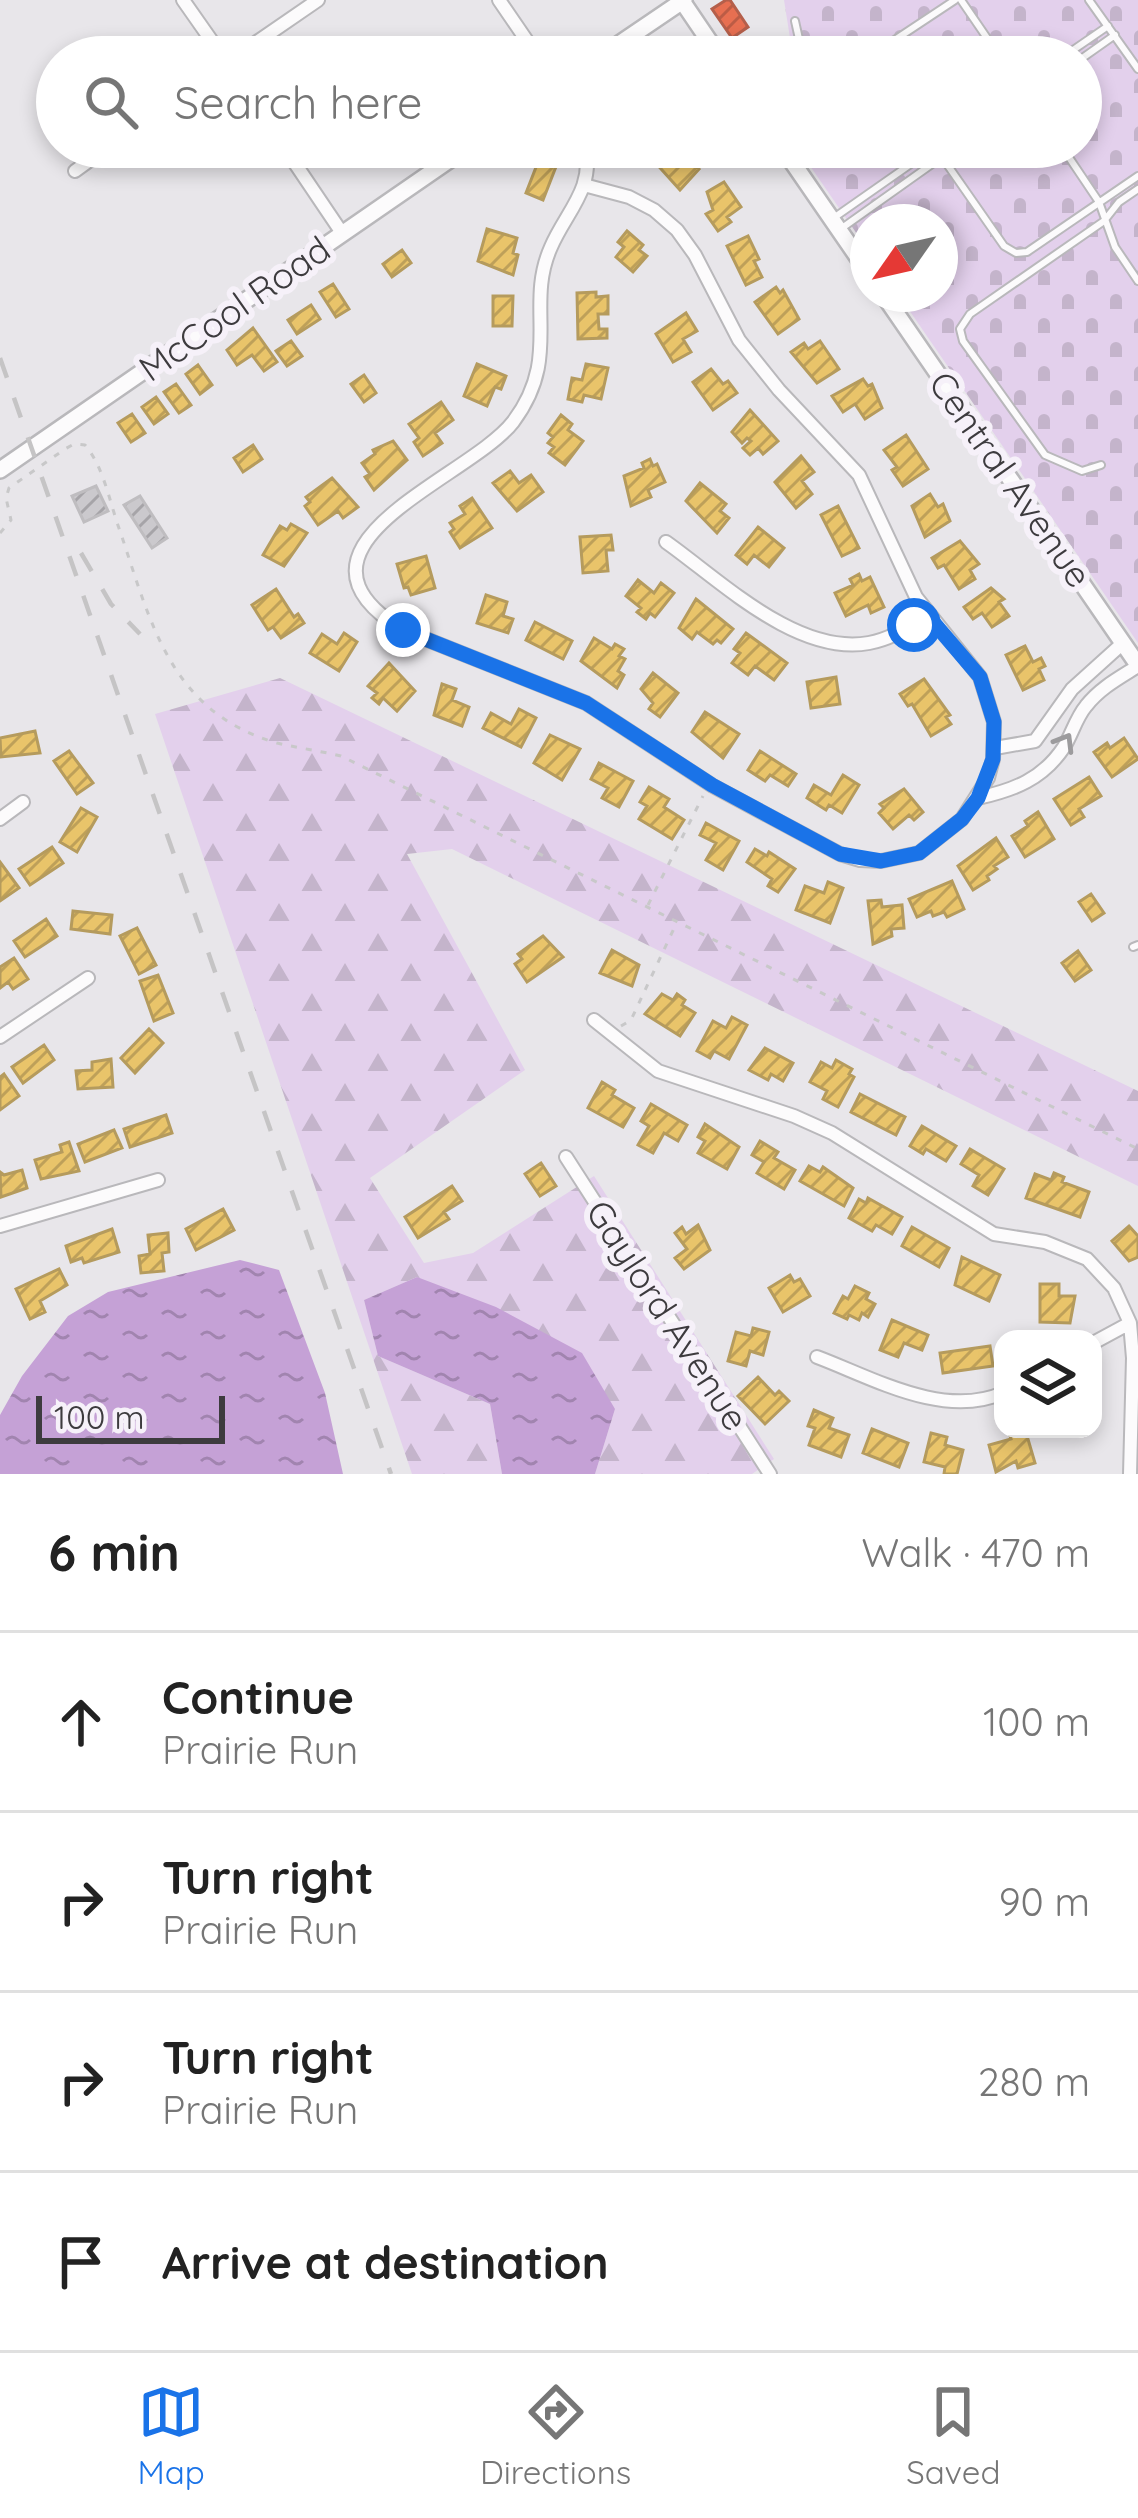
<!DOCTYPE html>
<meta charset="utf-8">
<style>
:root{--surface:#fff;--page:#f2f2f2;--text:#222;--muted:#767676;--line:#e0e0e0;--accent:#1a73e8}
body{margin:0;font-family:Quicksand,sans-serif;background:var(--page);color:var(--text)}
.controls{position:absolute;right:36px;bottom:36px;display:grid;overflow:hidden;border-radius:24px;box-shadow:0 6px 18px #0003}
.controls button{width:108px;height:108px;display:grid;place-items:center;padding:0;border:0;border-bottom:3px solid var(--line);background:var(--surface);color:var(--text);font:60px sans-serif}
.compass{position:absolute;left:850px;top:204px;width:108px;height:108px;border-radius:50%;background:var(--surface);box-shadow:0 6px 18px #0003;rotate:236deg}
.scale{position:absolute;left:36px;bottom:30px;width:189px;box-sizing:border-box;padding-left:12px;border:6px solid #3d3b3e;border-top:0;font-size:33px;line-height:42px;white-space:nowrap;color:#3d3b3e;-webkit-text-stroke:9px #f6f1f9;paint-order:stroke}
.stop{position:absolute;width:36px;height:36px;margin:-27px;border:9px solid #1a73e8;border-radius:50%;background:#fff}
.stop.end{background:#1a73e8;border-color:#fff;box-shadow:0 3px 12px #0008}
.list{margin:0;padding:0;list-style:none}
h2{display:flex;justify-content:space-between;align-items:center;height:156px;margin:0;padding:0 48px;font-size:51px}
h2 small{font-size:39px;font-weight:400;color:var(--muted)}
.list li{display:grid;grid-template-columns:78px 1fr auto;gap:36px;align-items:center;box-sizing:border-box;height:180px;padding:0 48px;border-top:3px solid var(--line)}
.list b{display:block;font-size:45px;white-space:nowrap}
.list p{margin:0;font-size:39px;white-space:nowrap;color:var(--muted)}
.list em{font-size:39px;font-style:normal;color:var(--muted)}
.icon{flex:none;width:66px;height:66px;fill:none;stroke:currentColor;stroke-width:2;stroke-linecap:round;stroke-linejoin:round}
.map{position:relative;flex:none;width:1138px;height:1474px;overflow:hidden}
.search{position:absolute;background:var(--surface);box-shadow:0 6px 18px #0003;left:36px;right:36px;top:36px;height:132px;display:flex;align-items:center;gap:30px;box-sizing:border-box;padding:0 42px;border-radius:66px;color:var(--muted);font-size:45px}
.sheet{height:876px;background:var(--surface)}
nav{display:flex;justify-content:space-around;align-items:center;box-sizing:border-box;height:168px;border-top:3px solid var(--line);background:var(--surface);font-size:33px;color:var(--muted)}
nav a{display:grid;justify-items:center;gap:6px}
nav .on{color:var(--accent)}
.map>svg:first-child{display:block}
</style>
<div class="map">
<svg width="1138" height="1474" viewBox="0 0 1138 1474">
<defs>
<pattern id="forest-firs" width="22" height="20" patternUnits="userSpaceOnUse" patternTransform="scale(3)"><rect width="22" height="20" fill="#e3d0ec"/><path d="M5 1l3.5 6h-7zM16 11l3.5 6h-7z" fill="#c4b4cb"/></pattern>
<pattern id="cemetery-stones" width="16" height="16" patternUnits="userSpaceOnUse" patternTransform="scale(3)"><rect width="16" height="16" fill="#e3d0ec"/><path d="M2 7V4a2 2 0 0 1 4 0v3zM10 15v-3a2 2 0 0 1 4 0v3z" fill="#c4b4cb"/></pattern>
<pattern id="water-ripples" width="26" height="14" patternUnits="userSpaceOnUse" patternTransform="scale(3)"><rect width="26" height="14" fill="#c5a1d6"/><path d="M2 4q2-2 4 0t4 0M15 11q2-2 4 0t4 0" fill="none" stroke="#a184af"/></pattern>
<pattern id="homes-hatch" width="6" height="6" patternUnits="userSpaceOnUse" patternTransform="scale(3)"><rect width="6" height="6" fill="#e9c46a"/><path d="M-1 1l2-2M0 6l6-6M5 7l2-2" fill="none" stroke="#bea059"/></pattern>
<pattern id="shops-hatch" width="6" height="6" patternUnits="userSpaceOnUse" patternTransform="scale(3)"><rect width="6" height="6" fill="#e76f51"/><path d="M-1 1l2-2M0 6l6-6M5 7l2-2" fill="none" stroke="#bc5c45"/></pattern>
<pattern id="building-hatch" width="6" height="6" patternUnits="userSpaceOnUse" patternTransform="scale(3)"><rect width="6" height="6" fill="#cbc9cd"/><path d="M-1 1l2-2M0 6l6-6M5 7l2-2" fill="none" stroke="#a6a4a8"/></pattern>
</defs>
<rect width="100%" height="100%" fill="#e8e6ea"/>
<path fill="url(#forest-firs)" d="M280,678L1138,1091V1186L452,849L407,854L525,1070L370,1178L424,1263L473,1253L594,1176L774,1459L752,1474H595L615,1409L417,1277L364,1300L378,1356L490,1404L502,1474H412L155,714Z"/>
<path fill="url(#cemetery-stones)" d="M784,0H1138V643L898,294H940V222H868V250L797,147H1081V57H793Z"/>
<path fill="url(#water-ripples)" d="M240,1260L279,1270L325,1393L343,1474H0V1415L22,1376L68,1316L108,1292Z
M417,1277L496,1307L582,1353L615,1409L595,1474H502L490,1404L378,1356L364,1300Z"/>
<path fill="url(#homes-hatch)" stroke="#b59b5d" stroke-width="3" d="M665,147H674L699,169L680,190L653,160Z
M540,157L557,164L543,200L526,193Z
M724,182L741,207L727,217L731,222L718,231L706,214L713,210L707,192Z
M487,229L517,238L513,253L518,255L513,275L478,261Z
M627,231L643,245L639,250L647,256L633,272L616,257L624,247L618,242Z
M748,236L759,259L754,261L762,277L746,285L727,246Z
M402,250L411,263L392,277L383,264Z
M333,284L349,309L336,317L320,292Z
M776,287L780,293L783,290L799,319L778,334L755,302Z
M596,292V297L608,296V314H598L599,329H607V338L578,339L577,293Z
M493,296H513L512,326H493Z
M311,305L320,319L297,334L288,320Z
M686,313L697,331L683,339L691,352L673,362L656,334Z
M253,328L277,362L264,371L252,355L237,365L227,350Z
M291,341L302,356L287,366L276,351Z
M820,341L839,369L817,383L791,352L804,343L808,349Z
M477,364L506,376L501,389L495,387L487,406L464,396Z
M586,364L608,368L601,399L584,395L582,402L568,399L572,378L582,380Z
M198,365L212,385L200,394L186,374Z
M711,369L723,384L728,381L737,393L713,410L693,382Z
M364,375L376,393L364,402L351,384Z
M863,379L868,386L872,384L882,408L865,419L855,404L843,412L832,396Z
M176,384L191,405L179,413L164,392Z
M156,397L168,414L154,424L142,407Z
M441,402L453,420L435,433L442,443L423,456L414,442L419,438L409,424Z
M750,410L778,441L763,454L758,448L750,455L743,448L751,441L747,438L742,443L732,432Z
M132,414L145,433L131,442L118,423Z
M561,415L572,424L568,430L583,441L565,465L549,453L554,447L548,443L553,437L548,433Z
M906,435L928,469L903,486L892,470L897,467L884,450Z
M393,441L407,460L374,490L365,477L370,474L362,463L375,454L373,450Z
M253,445L262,459L243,472L234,458Z
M801,456L814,472L802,481L812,494L796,508L775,482Z
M650,459L653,466L657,464L665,482L648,490L651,497L631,506L624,476L644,468L642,463Z
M510,471L519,483L531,475L543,492L517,511L493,483Z
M332,478L358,507L343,518L338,511L318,525L305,506L310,502L306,497Z
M700,483L726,504L720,511L729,518L717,533L686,501Z
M930,494L938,507L943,504L950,521L925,537L912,506Z
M472,498L492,528L460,548L450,532L454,529L450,523L465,514L460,506Z
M838,506L859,548L842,556L821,515Z
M291,524L307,533L284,566L263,555L280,526L287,530Z
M758,527L784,548L769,567L754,555L747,564L736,555Z
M611,535L613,550H606L608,571L583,573L580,537Z
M960,541L979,564L970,570L975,579L959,589L944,565L938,568L932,558Z
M426,556L435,588L411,595L408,587L404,588L397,564Z
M859,574L862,581L870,577L884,607L871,613L868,605L846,616L835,593L853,585L850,579Z
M638,580L654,593L661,583L674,593L655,617L650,613L646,619L637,612L641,608L626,596Z
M991,588L1004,599L999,602L1009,616L992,627L982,613L973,619L964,607Z
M276,589L294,617L298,614L304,623L281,638L273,627L268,630L252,605Z
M486,595L507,602L503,616L513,619L508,633L477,623Z
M696,599L733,629L721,643L717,640L713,644L697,632L692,639L679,628Z
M535,622L572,641L563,659L526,640Z
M344,633L357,642L339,671L310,653L322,634L337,644Z
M746,633L787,663L774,680L755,666L748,675L732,663L740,653L734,649Z
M594,638L612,649L615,644L624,649L619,656L625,659L618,671L624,675L617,688L581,661Z
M1025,646L1033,662L1041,658L1045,666L1039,669L1044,680L1023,690L1006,655Z
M389,663L415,691L397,711L383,698L379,704L372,698L377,693L368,686Z
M653,673L678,693L660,717L649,709L653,703L641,689Z
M836,677L840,704L811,708L807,682Z
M924,679L950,715L946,717L951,724L931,736L912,704L908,706L900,694Z
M442,684L456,689L452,700L469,707L462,726L434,715Z
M519,709L536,718L521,747L483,728L491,713L511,724Z
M705,712L739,734L723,758L692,732Z
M35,731L40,753L1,757L0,738Z
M550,735L580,749L562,780L534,763Z
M1124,738L1138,759L1112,777L1094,752L1107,743L1110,748Z
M69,751L93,783L77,794L54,761Z
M760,751L796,774L788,786L770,775L765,781L748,770Z
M599,763L633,781L619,807L602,798L608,788L591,779Z
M843,775L859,785L842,813L829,805L826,810L807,798L814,785L831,795Z
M1089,777L1101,796L1079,809L1084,817L1071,825L1054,799Z
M649,787L669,799L664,807L684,820L672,839L639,819L647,806L640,802Z
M904,789L923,812L914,820L909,815L893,829L879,813L884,808L880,804Z
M81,808L97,817L77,852L60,842Z
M1038,812L1054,839L1025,857L1012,836L1028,826L1025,821Z
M706,823L739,841L723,870L706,860L716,843L700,835Z
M996,838L1008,857L994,866L997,869L987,876L989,880L973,890L958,866Z
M52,847L63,863L30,885L19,869Z
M755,849L767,856L769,852L795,869L778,892L768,886L772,879L747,862Z
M0,862L19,888L0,901Z
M952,881L964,909L947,917L944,912L933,916L931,911L917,917L909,899Z
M828,882L843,888L830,923L796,910L805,886L824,893Z
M1091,894L1104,913L1092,921L1079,902Z
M881,900L882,907L902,905L904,928L891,929L892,936L873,944L868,901Z
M73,911L112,915L110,934L71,929Z
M46,919L57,936L25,957L14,941Z
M137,928L156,965L139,974L120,936Z
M543,936L563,957L527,982L515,964L522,959L518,954Z
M612,950L639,965L632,986L600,973Z
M1078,951L1091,970L1075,981L1062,963Z
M14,958L28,979L13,989L8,982L0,988V967Z
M158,975L173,1013L154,1021L140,981Z
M662,994L673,1000L677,994L685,1000L682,1005L695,1013L680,1036L645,1014Z
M732,1017L747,1025L729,1059L714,1051L710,1058L697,1051L713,1021L726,1028Z
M149,1029L163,1043L135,1073L121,1058Z
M44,1045L54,1060L23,1083L12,1067Z
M765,1048L793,1063L783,1081L771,1074L768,1080L749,1070Z
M111,1059L113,1087L78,1089L76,1071L92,1070V1062Z
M836,1060L852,1069L849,1074L854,1077L838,1107L823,1099L827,1091L810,1082L821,1062L832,1068Z
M4,1074L19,1096L0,1110V1077Z
M602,1082L615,1090L612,1095L634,1108L623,1127L588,1108Z
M860,1094L905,1117L896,1135L851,1112Z
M651,1104L687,1125L678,1141L664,1133L653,1153L638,1145L649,1126L641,1121Z
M166,1115L172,1133L130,1147L124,1129Z
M705,1124L739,1147L727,1169L698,1153L705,1141L698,1137Z
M922,1126L956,1146L946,1161L926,1149L923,1154L910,1146Z
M114,1130L122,1148L85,1162L78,1144Z
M760,1141L778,1152L774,1158L795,1170L784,1189L757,1173L764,1162L752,1155Z
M69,1142L79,1171L41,1179L35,1160L62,1152L60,1145Z
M970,1149L1004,1169L988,1195L973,1186L979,1175L961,1164Z
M541,1163L556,1186L540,1196L525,1174Z
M809,1166L820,1172L823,1167L853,1188L844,1206L800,1181Z
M22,1170L27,1188L1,1197L0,1172L4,1175Z
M1054,1173L1064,1177L1062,1182L1089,1192L1080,1217L1026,1198L1035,1174L1051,1180Z
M452,1186L462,1201L444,1212L449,1219L418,1238L405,1217Z
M868,1198L902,1217L892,1234L876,1225L872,1231L849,1218L859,1199L866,1203Z
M223,1209L234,1230L196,1250L186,1229Z
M698,1225L710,1250L684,1269L675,1258L687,1249L675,1233L682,1227L686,1234Z
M1129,1226L1138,1236V1257L1129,1261L1112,1241Z
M912,1227L949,1248L939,1267L902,1246Z
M112,1229L119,1252L84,1263L82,1258L71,1262L66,1246Z
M168,1233L169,1252L162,1253L164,1271L141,1273L139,1256L150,1254L148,1235Z
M962,1257L1000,1275L989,1301L955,1285Z
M59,1269L67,1285L40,1301L45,1312L30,1319L16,1289Z
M790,1275L794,1282L800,1279L810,1296L783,1312L769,1288Z
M1040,1284H1059V1296H1075L1070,1323L1040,1322Z
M855,1286L869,1293L866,1299L875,1304L868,1317L862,1313L859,1320L849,1315L847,1319L834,1313L843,1296L848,1299Z
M892,1320L928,1335L922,1350L904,1343L898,1357L880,1350Z
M753,1328L769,1332L763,1355L750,1351L746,1366L728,1361L736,1332L751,1336Z
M990,1346L993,1366L943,1373L940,1353Z
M758,1377L775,1395L779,1391L789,1401L765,1424L738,1396Z
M814,1410L833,1418L829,1428L849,1435L841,1457L809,1445L815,1428L808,1426Z
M872,1429L908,1443L899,1467L863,1453Z
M1008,1429H1025L1035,1463L1018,1468L1016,1461L996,1472L989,1445L1011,1439Z
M931,1433L947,1437L945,1445L963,1450L957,1474H944L945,1467L924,1462Z"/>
<path fill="url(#shops-hatch)" stroke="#b45f4b" stroke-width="3" d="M726,0H730L748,27L732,38L712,9Z"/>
<path fill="url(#building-hatch)" stroke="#bfbdc0" stroke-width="3" d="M96,486L108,511L84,522L72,496Z
M140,496L167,538L152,548L124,505Z"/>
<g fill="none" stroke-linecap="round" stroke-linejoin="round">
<defs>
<path id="service" d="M961,0L1000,57
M1089,0L1138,69
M795,21L803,57
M869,57L955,0
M1063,57L1108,26
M1081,59L1115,35
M935,147L1004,246L1016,253L1027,252L1138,176
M1062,147L1099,202L1115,247L1138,281
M835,217L935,147
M842,228L956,147
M1101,465L1082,471L1045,455L963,341L960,329L970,314L1104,221L1119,202L1138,189
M1133,947L1138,945"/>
<path id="minor" d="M183,0L223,57
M499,0L538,57
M235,57L318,0
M284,147L342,233
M75,171L108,147
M584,185L629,197L654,210L677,230L695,255L739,340L779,390L859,475L916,597L980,677L994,722L993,759L988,778L962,819L919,853L881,861L860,860L840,854L713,786L586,703L403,630C265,546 469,479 513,422C563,356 524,307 551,247C566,212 595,188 585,147
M666,542C721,581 797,656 869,643C891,639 909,627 928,616
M995,748L1035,741L1072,689L1123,643
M978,798C1014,790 1043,779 1064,747C1072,734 1076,718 1086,706C1100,688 1119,678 1138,666
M0,819L23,802
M594,1020L658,1071L794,1116L832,1133L994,1234L1045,1242L1087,1259L1114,1288L1130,1323L1133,1358L1130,1474
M0,1037L88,978
M566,1157L770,1474
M0,1226L158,1180
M1093,1343L1130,1323
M817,1357C873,1378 943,1419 1003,1393"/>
<path id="tertiary" d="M682,1L720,57
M600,57L684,0
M782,147L868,272
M883,294L1138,665
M0,470L468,147"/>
</defs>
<use href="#service" stroke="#b9b8bb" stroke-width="10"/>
<use href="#minor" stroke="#b9b8bb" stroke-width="16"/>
<use href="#tertiary" stroke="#b9b8bb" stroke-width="20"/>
<path stroke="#c8c8c9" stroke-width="3" stroke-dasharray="6 9" stroke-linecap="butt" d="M0,533L11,520L6,498L9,488L65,449L74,444L85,445C104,467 110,504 120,531C151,623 170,712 277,743C298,748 320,751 341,756L1138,1149
M648,905L703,796
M621,1026L631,1020L677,922"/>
<use href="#service" stroke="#fcfbfc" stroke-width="6"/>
<use href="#minor" stroke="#fcfbfc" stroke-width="12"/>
<use href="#tertiary" stroke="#fcfbfc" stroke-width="15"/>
<path stroke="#c5c4c5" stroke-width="4.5" stroke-dasharray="21 21" stroke-linecap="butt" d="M0,358L391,1474
M81,553L111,604L140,634"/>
</g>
<defs><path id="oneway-chevron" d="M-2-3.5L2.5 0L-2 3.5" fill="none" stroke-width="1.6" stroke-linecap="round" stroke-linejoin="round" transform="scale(3)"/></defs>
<use stroke="#9c9b9d" href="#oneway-chevron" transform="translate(1065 742) rotate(-59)"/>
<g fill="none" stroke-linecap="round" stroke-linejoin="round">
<path stroke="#1a73e8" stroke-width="15" d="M403,630L586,703L712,785L840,854L881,861L919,853L962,819L978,798L993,759L994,722L980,677L928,616L914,625"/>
</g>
<g text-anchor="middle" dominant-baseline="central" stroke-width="12" stroke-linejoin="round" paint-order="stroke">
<g font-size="36" fill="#3d3b3e" stroke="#f6f1f9">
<text transform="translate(234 308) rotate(-35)">McCool Road</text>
<text transform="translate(1011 479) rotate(55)">Central Avenue</text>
<text transform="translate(668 1315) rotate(57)">Gaylord Avenue</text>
</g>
</g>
</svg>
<div class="controls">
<button><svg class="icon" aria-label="layers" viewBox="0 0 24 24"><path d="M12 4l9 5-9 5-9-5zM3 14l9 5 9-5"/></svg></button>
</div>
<svg class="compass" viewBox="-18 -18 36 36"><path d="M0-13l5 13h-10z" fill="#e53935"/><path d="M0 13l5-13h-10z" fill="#767676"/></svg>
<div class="scale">100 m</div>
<div class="stop" style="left:914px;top:625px"></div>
<div class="stop end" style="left:403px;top:630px"></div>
<div class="search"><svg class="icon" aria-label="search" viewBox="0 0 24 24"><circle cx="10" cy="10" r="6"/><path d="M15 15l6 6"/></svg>Search here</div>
</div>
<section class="sheet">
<h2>6 min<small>Walk · 470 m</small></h2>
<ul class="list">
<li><svg class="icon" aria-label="ahead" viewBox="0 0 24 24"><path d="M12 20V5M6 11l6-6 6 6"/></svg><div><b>Continue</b><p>Prairie Run</p></div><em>100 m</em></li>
<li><svg class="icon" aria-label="right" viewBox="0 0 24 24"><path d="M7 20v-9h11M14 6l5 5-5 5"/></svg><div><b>Turn right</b><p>Prairie Run</p></div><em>90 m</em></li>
<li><svg class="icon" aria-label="right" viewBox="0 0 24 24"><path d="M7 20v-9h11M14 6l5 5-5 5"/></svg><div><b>Turn right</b><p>Prairie Run</p></div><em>280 m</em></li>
<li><svg class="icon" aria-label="arrive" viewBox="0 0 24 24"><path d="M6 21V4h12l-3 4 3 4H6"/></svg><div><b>Arrive at destination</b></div></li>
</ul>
</section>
<nav>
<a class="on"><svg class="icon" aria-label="map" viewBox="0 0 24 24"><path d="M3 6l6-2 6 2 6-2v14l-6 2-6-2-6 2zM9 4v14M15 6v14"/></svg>Map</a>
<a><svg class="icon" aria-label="directions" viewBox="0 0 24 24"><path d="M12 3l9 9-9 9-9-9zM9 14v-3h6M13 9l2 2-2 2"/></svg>Directions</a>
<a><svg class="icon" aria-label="saved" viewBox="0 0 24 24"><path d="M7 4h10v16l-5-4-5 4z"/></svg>Saved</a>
</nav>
